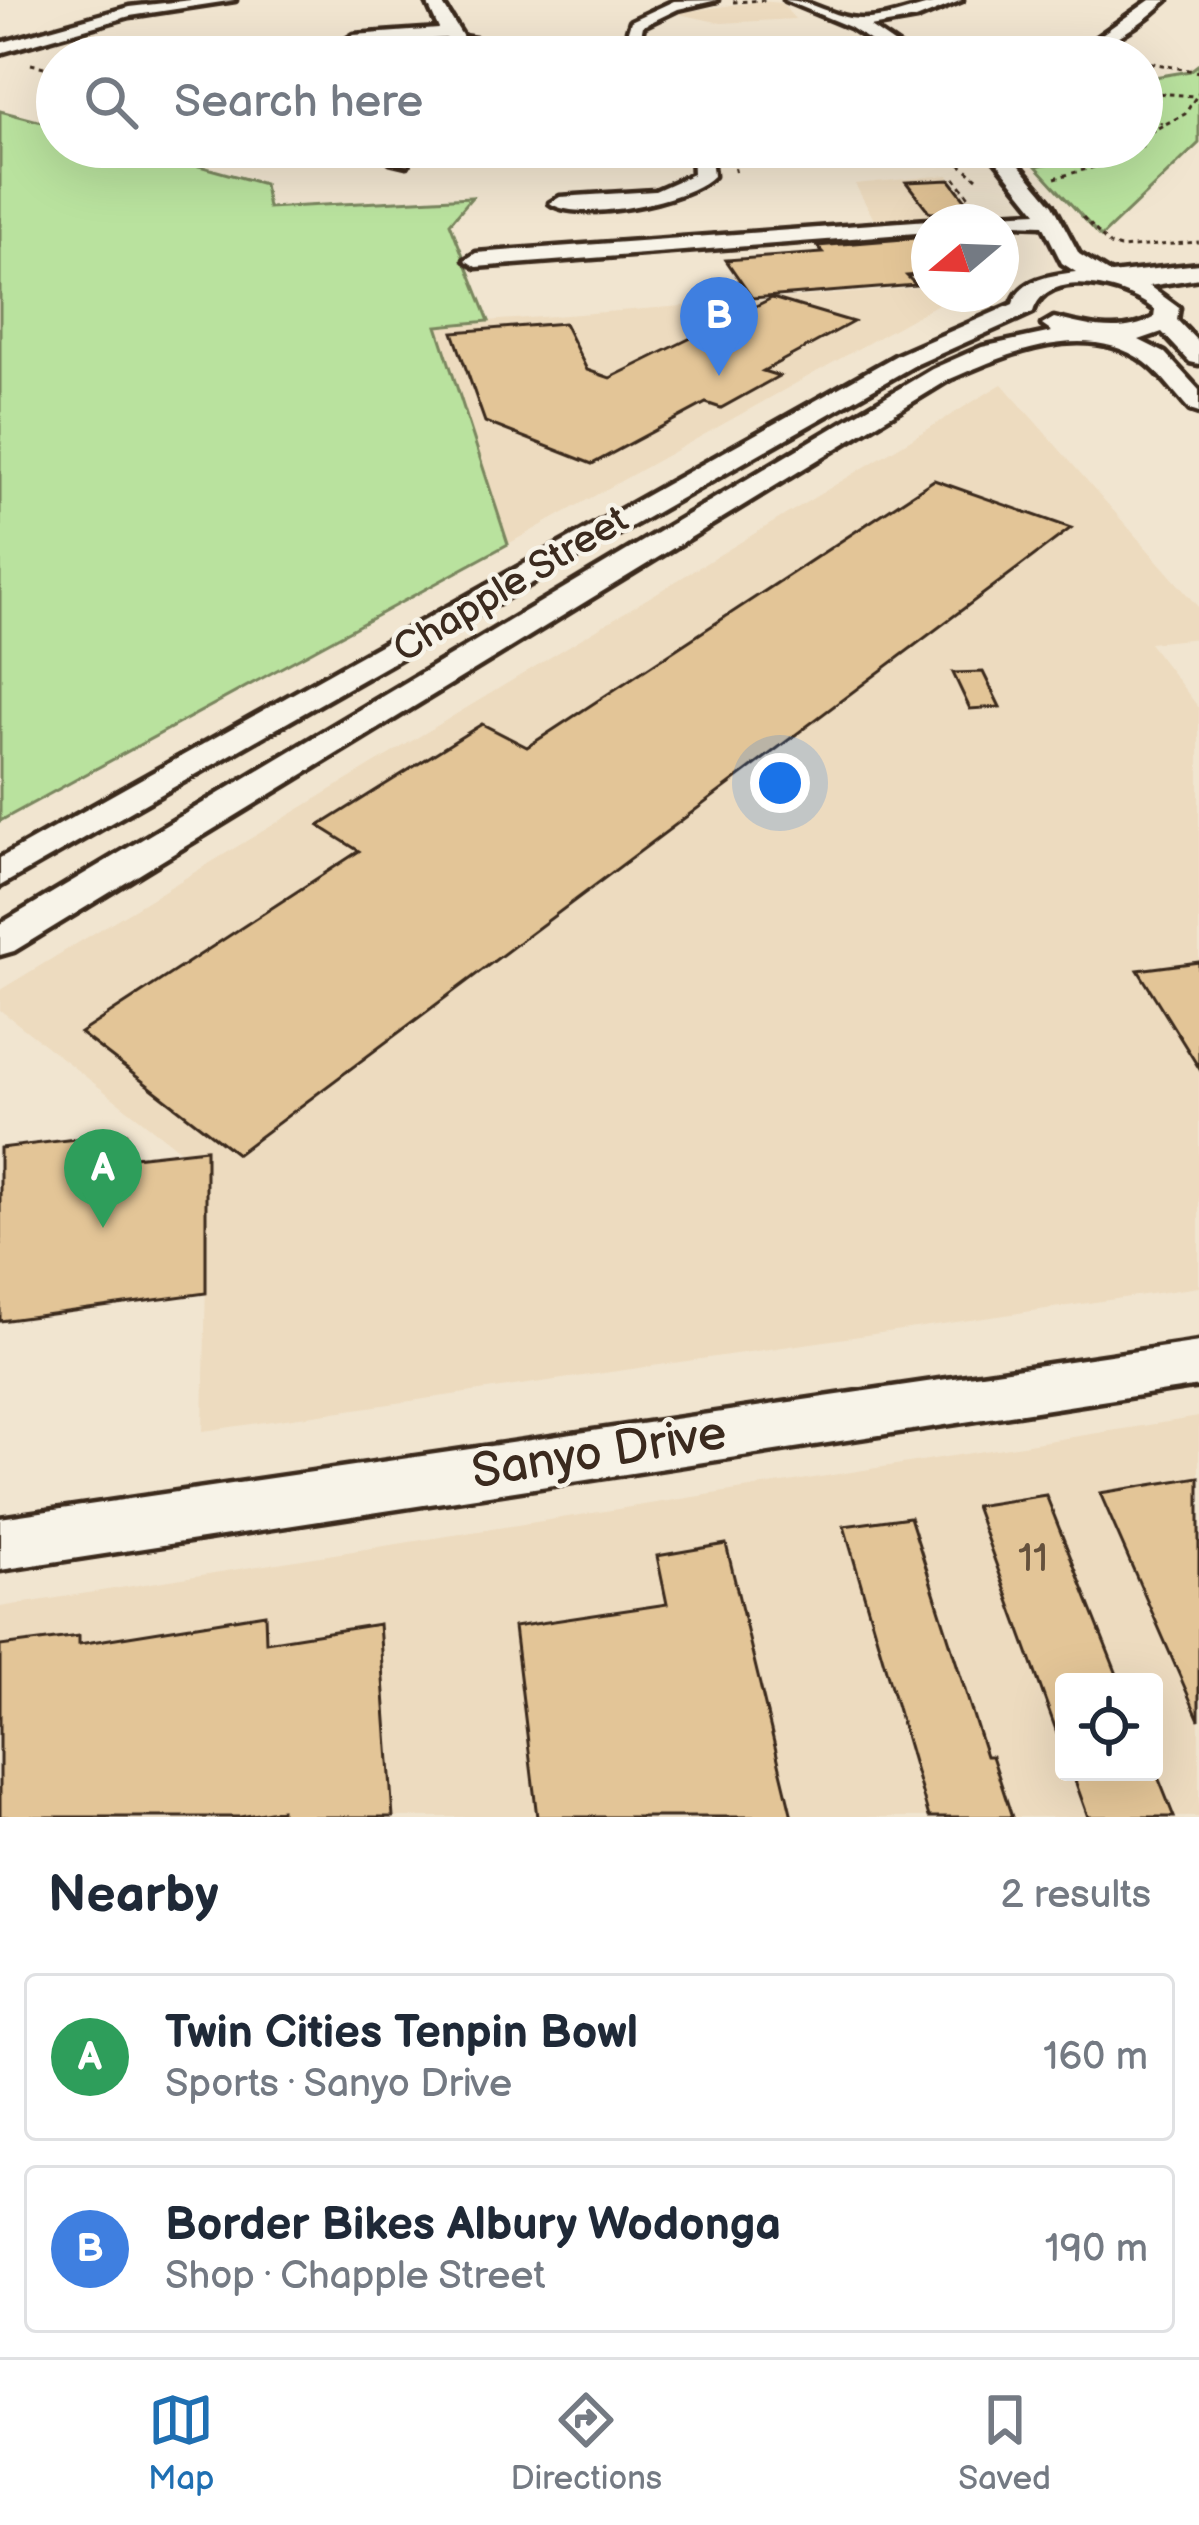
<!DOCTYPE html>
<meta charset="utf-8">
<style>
:root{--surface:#fff;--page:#f6f6f7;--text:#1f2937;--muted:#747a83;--line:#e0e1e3;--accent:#1f6fb2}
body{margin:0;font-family:"Balsamiq Sans",sans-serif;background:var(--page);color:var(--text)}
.controls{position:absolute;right:36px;bottom:36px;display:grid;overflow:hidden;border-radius:12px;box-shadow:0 12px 48px #0002}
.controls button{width:108px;height:108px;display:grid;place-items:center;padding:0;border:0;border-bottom:3px solid var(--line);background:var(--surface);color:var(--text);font:60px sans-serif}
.compass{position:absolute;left:911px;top:204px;width:108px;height:108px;border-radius:50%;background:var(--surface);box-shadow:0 12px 48px #0002;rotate:251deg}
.you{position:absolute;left:780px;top:783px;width:42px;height:42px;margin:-30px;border:9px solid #fff;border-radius:50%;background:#1a73e8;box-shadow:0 0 0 18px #1a73e833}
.badge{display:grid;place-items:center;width:78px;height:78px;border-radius:50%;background:var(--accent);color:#fff;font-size:39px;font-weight:700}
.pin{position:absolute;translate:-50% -99px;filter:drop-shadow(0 3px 6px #0008)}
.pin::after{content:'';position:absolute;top:63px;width:42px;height:36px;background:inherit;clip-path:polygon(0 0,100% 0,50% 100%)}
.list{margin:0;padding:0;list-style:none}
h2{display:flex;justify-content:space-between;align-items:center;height:156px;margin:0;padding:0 48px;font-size:51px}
h2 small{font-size:39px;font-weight:400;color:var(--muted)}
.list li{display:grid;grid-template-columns:78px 1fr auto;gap:36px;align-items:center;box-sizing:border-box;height:168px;margin:0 24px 24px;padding:0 24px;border:3px solid var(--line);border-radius:12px}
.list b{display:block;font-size:45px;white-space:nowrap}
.list p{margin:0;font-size:39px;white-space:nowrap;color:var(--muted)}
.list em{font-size:39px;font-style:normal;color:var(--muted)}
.icon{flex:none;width:66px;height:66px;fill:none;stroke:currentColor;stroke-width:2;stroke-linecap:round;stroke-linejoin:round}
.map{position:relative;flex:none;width:1199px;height:1817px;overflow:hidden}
.search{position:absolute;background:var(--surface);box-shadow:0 12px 48px #0002;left:36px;right:36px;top:36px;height:132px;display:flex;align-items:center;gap:30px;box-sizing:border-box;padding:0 42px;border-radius:66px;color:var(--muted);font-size:45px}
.sheet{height:540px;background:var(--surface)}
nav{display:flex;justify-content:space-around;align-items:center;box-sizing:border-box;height:168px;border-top:3px solid var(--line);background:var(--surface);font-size:33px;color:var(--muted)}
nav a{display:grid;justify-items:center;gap:6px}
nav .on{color:var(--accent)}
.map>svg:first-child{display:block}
</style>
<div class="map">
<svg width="1199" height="1817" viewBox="0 0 1199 1817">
<rect width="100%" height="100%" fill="#f1e5d0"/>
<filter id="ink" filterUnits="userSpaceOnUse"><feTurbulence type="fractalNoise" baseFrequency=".00833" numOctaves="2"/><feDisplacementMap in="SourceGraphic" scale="24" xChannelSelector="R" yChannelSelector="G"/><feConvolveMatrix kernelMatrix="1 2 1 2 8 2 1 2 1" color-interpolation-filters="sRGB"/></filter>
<g filter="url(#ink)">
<path fill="#eddbbf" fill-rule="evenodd" d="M761,1L781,3L795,19L721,23L675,13Z
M948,175L976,210L989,216L878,227L855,184Z
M929,287V294H956L508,544L437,325Z
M1002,384L1199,608V638L1149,643L1199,708V1287L203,1431L208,1172L0,1010V990Z
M1199,1417V1817H0V1607ZM1064,1682H1154V1772H1064Z"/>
<path fill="#b9e29e" stroke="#7a865e" stroke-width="3" d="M1199,64V143L1101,237L1036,166L1097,154L1105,147H1142V79L1190,71Z
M0,111L57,126V147H131L264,184L268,208L472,197L450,223L489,321L437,326L508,544L0,821Z"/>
<path fill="#e3c597" stroke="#3b2a1e" stroke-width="3" d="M950,180L974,211L930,213L906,182Z
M929,237V274L907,276L916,285L752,298L726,260L823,253L817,246Z
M772,298L853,322L763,371L779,376L721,408L706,403L592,464L485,422L453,332L564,323L587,370L610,378Z
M934,480L1071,528L237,1154L80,1033L359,851L319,826L482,724L527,747Z
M983,672L1000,707L970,709L953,673Z
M1199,962V1068L1138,970Z
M126,1133L124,1158L206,1149V1293L0,1321V1148Z
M1199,1477V1720L1100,1493Z
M1046,1495L1120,1682H1064L1060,1741L975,1506Z
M910,1517L986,1756H992L1012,1817H929L844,1526Z
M726,1544L792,1817H537L514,1627L667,1604L657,1556Z
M265,1614L266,1642L379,1624L393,1817H281V1810L240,1817H0V1646L79,1636V1644Z
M1072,1772H1156L1174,1817H1088Z"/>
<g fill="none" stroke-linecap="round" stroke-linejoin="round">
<defs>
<path id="minor" d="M191,0H235L130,16L0,53V43L129,7Z
M426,0H440L463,37L517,46L616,38L627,34L631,21L674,1L717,0L678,9L643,26L640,40L597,51L544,55L471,50L445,38L354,45L346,40L354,35L439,29Z
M785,0C812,0 833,18 859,19C894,21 927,0 962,0L916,19L870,27L914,57H895L850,27Z
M1150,0H1167C1132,33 1092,57 1043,57L1095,39Z
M396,147H414L407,165L390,161Z
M692,147H710L713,176C688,202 577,223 550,203L560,197L655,191L693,174Z
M985,147H1004L1053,205L1079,254L1111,274L1199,264V278L1149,286L1179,308L1177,320L1199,343V364L1190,362L1162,332L1139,340L1165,353L1199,390V413L1190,410C1176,395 1162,374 1145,362C1086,320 1009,353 950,379L14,951L0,955V924L932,369L982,347L1052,332L1042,325L1054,318C1087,326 1122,336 1154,318L1155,310C1127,286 1047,266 1033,312L915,365L0,886V858L897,355L1013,304C1020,279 1052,275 1076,272L1062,263L1043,225L952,222L962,216L1037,212Z
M929,220L937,222H929V232L476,267L465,260L476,253Z
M1199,1342V1386L0,1570V1518Z"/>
</defs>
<use href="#minor" stroke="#3b2a1e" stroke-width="9"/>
<path stroke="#3b2a1e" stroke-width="3" stroke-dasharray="4.5 4.5" stroke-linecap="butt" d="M733,2L765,0
M71,53L83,57
M1016,57L1030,55
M1142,61L1199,72
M31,64L57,70
M1142,92L1195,96
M1142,118L1162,123
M1142,136L1185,114L1199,92
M939,147L977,178
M731,150L736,175
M955,178L970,198
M1055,178L1101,165L1128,147
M1083,217L1110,245L1120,248L1199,242"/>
<use href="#minor" fill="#f7f3e8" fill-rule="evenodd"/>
</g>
</g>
<g text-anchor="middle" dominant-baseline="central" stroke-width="9" stroke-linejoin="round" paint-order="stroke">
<g font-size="39" fill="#3b2a1e" stroke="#f7f3e8">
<text transform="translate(511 585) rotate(-31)">Chapple Street</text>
</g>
<g font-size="39" fill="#65513c">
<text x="1033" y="1559">11</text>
</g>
<g font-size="48" fill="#3b2a1e" stroke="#f7f3e8">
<text transform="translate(599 1453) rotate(-9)">Sanyo Drive</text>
</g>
</g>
</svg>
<div class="controls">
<button><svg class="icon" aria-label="locate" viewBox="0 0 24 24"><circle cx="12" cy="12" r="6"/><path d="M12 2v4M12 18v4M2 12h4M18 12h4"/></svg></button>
</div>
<svg class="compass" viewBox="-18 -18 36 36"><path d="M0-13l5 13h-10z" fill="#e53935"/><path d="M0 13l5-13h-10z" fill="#747a83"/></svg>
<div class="you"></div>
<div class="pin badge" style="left:103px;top:1228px;background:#2e9e5b">A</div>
<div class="pin badge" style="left:719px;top:376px;background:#3f7fe0">B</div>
<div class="search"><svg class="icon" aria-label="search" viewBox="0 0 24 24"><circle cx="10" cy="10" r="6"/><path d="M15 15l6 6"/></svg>Search here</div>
</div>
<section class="sheet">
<h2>Nearby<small>2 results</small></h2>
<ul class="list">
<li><span class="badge" style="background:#2e9e5b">A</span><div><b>Twin Cities Tenpin Bowl</b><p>Sports · Sanyo Drive</p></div><em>160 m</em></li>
<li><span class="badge" style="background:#3f7fe0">B</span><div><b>Border Bikes Albury Wodonga</b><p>Shop · Chapple Street</p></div><em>190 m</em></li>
</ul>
</section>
<nav>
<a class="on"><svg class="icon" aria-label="map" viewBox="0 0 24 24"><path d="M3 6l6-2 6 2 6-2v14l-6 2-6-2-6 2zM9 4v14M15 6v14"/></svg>Map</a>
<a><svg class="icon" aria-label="directions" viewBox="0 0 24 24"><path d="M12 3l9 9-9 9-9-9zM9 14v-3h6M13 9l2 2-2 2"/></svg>Directions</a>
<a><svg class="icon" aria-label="saved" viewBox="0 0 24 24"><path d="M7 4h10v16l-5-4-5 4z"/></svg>Saved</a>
</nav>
